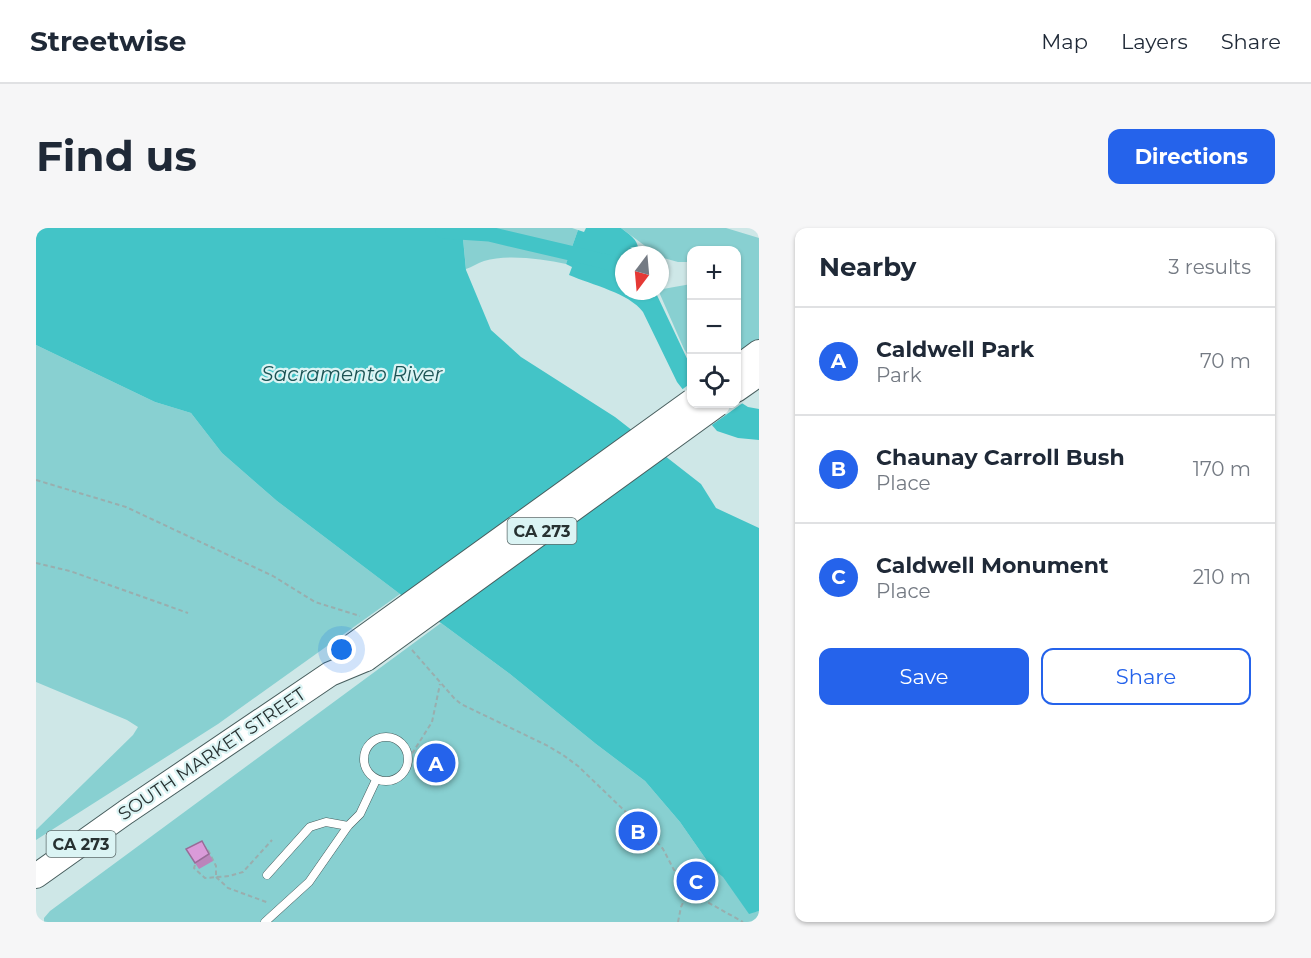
<!DOCTYPE html>
<meta charset="utf-8">
<style>
:root{--surface:#fff;--page:#f6f6f7;--text:#1f2937;--muted:#747a83;--line:#e0e1e3;--accent:#2563eb}
body{margin:0;font-family:Montserrat,sans-serif;background:var(--page);color:var(--text)}
.controls{position:absolute;right:18px;top:18px;display:grid;overflow:hidden;border-radius:12px;box-shadow:0 2px 4px #0004}
.controls button{width:54px;height:54px;display:grid;place-items:center;padding:0;border:0;border-bottom:2px solid var(--line);background:var(--surface);color:var(--text);font:30px sans-serif}
.compass{position:absolute;left:579px;top:18px;width:54px;height:54px;border-radius:50%;background:var(--surface);box-shadow:0 2px 4px #0004;rotate:196deg}
.you{position:absolute;left:306px;top:422px;width:21px;height:21px;margin:-15px;border:4px solid #fff;border-radius:50%;background:#1a73e8;box-shadow:0 0 0 9px #1a73e833}
.badge{display:grid;place-items:center;width:39px;height:39px;border-radius:50%;background:var(--accent);color:#fff;font-size:20px;font-weight:700}
.pin{position:absolute;translate:-50% -50%;border:3px solid #fff;box-shadow:0 2px 6px #0006}
.list{margin:0;padding:0;list-style:none}
h2{display:flex;justify-content:space-between;align-items:center;height:78px;margin:0;padding:0 24px;font-size:26px}
h2 small{font-size:20px;font-weight:400;color:var(--muted)}
.list li{display:grid;grid-template-columns:39px 1fr auto;gap:18px;align-items:center;box-sizing:border-box;height:108px;padding:0 24px;border-top:2px solid var(--line)}
.list b{display:block;font-size:22px;white-space:nowrap}
.list p{margin:0;font-size:20px;white-space:nowrap;color:var(--muted)}
.list em{font-size:20px;font-style:normal;color:var(--muted)}
.actions{display:flex;gap:12px;padding:18px 24px}
.actions a{flex:1;padding:14px 0;border:2px solid var(--accent);border-radius:12px;text-align:center;font-size:21px;color:var(--accent)}
.actions .main{background:var(--accent);color:#fff}
.icon{flex:none;width:33px;height:33px;fill:none;stroke:currentColor;stroke-width:2;stroke-linecap:round;stroke-linejoin:round}
.map{position:relative;flex:none;width:723px;height:694px;overflow:hidden;border-radius:12px}
header{display:flex;align-items:center;gap:36px;box-sizing:border-box;height:84px;padding:0 30px;background:var(--surface);border-bottom:2px solid var(--line)}
header strong{font-size:28px}
nav{display:flex;gap:33px;margin-inline-start:auto;font-size:21px}
.intro{display:flex;align-items:center;justify-content:space-between;box-sizing:border-box;height:144px;padding:0 36px}
h1{margin:0;font-size:42px}
.button{padding:15px 27px;border-radius:12px;background:var(--accent);color:#fff;font-size:21px;font-weight:700}
main{display:flex;gap:36px;padding:0 36px}
aside{flex:1;background:var(--surface);border-radius:12px;box-shadow:0 2px 4px #0004}
.map>svg:first-child{display:block}
</style>
<header>
<strong>Streetwise</strong>
<nav><a>Map</a><a>Layers</a><a>Share</a></nav>
</header>
<div class="intro"><h1>Find us</h1><a class="button">Directions</a></div>
<main>
<div class="map">
<svg width="723" height="694" viewBox="0 0 723 694">
<rect width="100%" height="100%" fill="#cee7e7"/>
<path fill="#88d0d1" d="M426,0H536L542,2L530,36C506,31 471,26 448,33C442,35 436,39 430,41Z
M585,0H690L723,10V111L701,126L700,22H656L655,34H642L624,29Z
M655,56H656L655,132L648,121L623,64L627,61Z
M0,117L119,174L155,185L186,225L241,273L364,366L182,496L0,612V602L97,507L102,499L91,492L0,454Z
M405,395L474,446L560,516L609,553L644,594L676,640L687,648L713,685L723,683V694H8V690L14,683Z"/>
<path fill="#43c4c7" d="M0,0H426L430,42L455,102L485,129L579,189L665,256L680,280L723,300V683L713,686L687,649L676,640L644,594L609,553L560,516L474,446L405,395L397,391L241,273L186,225L155,185L119,174L0,117Z
M550,0H585C594,7 606,14 601,27H588V63H619L655,139V172L641,154L607,84C593,65 556,57 533,47L536,39L530,36L542,2L548,4Z
M701,172L712,179L723,181V212L702,210L681,203L658,176H700Z"/>
<path fill="#cee7e7" d="M655,155L656,176H700V169L708,174L673,199L644,163Z"/>
<g fill="none" stroke-linecap="round" stroke-linejoin="round">
<path stroke="#43c4c7" stroke-width="15" d="M407,3L453,6L534,25L575,35L588,47"/>
<defs>
<path id="service" d="M328 531a22 22 0 1 1 44 0a22 22 0 1 1-44 0Z
M231,647L274,599L290,594L312,598
M229,694L273,654L312,598L324,586L340,552"/>
<path id="primary" d="M700,141L723,124
M700,162L723,146
M0,648L90,584L294,446L330,431"/>
</defs>
<use href="#service" stroke="#485e5e" stroke-width="9"/>
<use href="#primary" stroke="#485e5e" stroke-width="26"/>
<path stroke="#99aeae" stroke-width="2" stroke-dasharray="4.5 3" stroke-linecap="butt" d="M0,252L90,279L237,348L279,374L324,388
M0,335L34,343L152,385
M376,422L418,470L425,476L512,518L527,527L542,538L620,613L627,621L648,661L707,694
M372,532L396,494L404,456
M172,622L180,638V649
M159,637L158,640L169,650L193,648L207,644L236,612
M180,649L192,660L233,675
M642,694L645,679L652,664"/>
<use href="#service" stroke="#fff" stroke-width="8"/>
<use href="#primary" stroke="#fff" stroke-width="24"/>
<defs>
<path id="primary-bridge" d="M312,421L656,173
M330,431L682,176"/>
</defs>
<use href="#primary-bridge" stroke="#485e5e" stroke-width="26" stroke-linecap="butt"/>
<use href="#primary-bridge" stroke="#fff" stroke-width="24"/>
</g>
<path fill="#bb85bb" d="M170,619L177,633L163,641L159,635Z"/>
<path fill="#da9bd9" stroke="#996c98" stroke-width="1.5" d="M166,613L173,626L159,635L150,621Z"/>
<g text-anchor="middle" dominant-baseline="central" stroke-width="4.5" stroke-linejoin="round" paint-order="stroke">
<g fill="#dbf4f4" stroke="#5d6c6c" stroke-width="1.5">
<rect x="471.5" y="290" width="69" height="26" rx="4.5"/>
<rect x="10.5" y="603" width="69" height="26" rx="4.5"/>
</g>
<g font-size="16" font-weight="bold" fill="#273131">
<text x="506" y="303">CA 273</text>
<text x="45" y="616">CA 273</text>
</g>
<g font-size="18" fill="#273131" stroke="#dbf4f4">
<text transform="translate(176 526) rotate(-34)">SOUTH MARKET STREET</text>
</g>
<g font-size="20" font-style="italic" fill="#1c5354" stroke="#dbf4f4">
<text x="316" y="146">Sacramento River</text>
</g>
</g>
</svg>
<div class="controls">
<button>+</button>
<button>−</button>
<button><svg class="icon" aria-label="locate" viewBox="0 0 24 24"><circle cx="12" cy="12" r="6"/><path d="M12 2v4M12 18v4M2 12h4M18 12h4"/></svg></button>
</div>
<svg class="compass" viewBox="-18 -18 36 36"><path d="M0-13l5 13h-10z" fill="#e53935"/><path d="M0 13l5-13h-10z" fill="#747a83"/></svg>
<div class="you"></div>
<div class="pin badge" style="left:400px;top:535px">A</div>
<div class="pin badge" style="left:602px;top:603px">B</div>
<div class="pin badge" style="left:660px;top:653px">C</div>
</div>
<aside>
<h2>Nearby<small>3 results</small></h2>
<ul class="list">
<li><span class="badge">A</span><div><b>Caldwell Park</b><p>Park</p></div><em>70 m</em></li>
<li><span class="badge">B</span><div><b>Chaunay Carroll Bush</b><p>Place</p></div><em>170 m</em></li>
<li><span class="badge">C</span><div><b>Caldwell Monument</b><p>Place</p></div><em>210 m</em></li>
</ul>
<div class="actions"><a class="main">Save</a><a>Share</a></div>
</aside>
</main>
